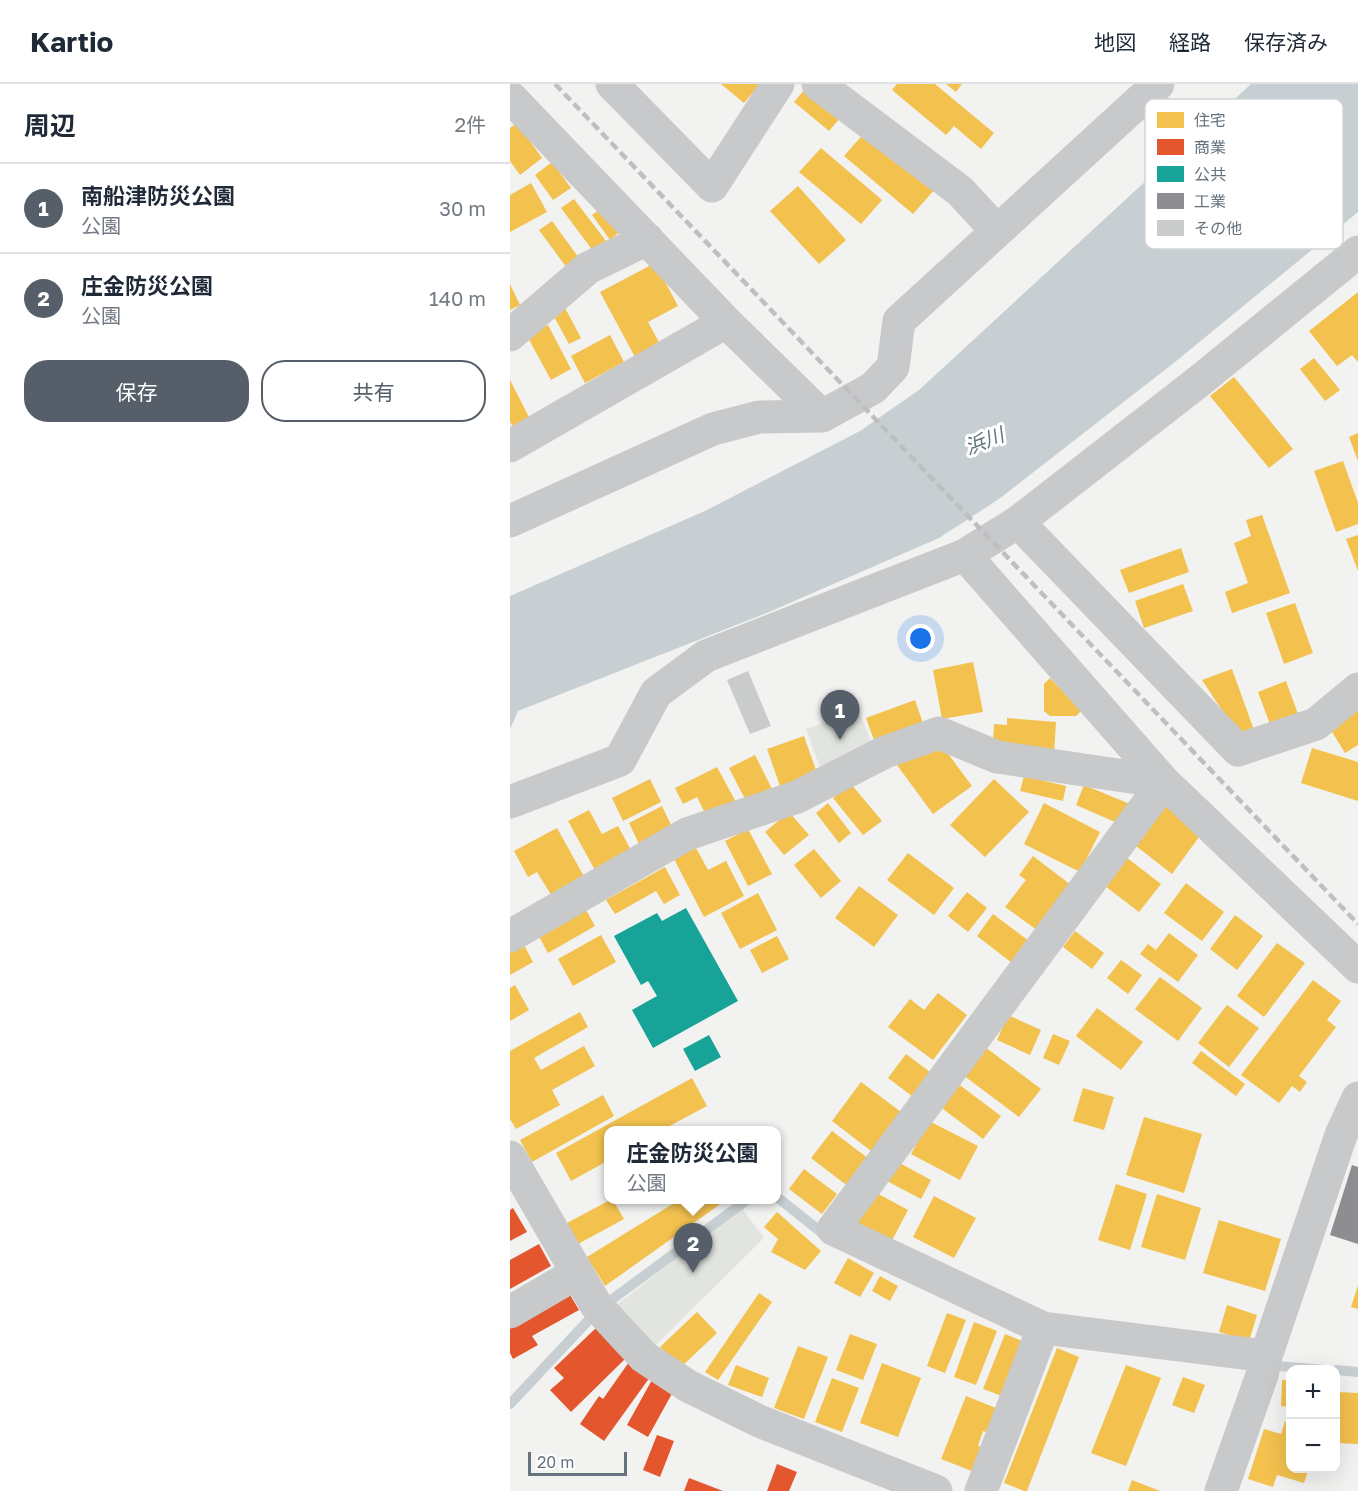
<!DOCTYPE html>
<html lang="ja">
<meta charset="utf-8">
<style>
:root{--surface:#fff;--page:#f6f6f7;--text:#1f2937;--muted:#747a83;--line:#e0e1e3;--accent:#555e69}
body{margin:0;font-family:"Golos Text","Noto Sans JP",sans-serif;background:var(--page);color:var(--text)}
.controls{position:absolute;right:18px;bottom:18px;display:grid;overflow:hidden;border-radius:12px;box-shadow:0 6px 24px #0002}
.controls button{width:54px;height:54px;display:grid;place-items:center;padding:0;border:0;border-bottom:2px solid var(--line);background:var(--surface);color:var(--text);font:30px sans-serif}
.scale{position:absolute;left:18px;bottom:15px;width:99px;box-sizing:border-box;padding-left:6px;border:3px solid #65737e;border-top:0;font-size:16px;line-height:21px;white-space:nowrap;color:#65737e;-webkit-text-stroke:4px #fff;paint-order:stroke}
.you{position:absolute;left:411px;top:555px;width:21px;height:21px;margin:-15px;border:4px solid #fff;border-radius:50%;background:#1a73e8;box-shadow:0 0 0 9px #1a73e833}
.badge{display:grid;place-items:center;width:39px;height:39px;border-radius:50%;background:var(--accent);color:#fff;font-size:20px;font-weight:700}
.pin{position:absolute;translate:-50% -50px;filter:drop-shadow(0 2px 3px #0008)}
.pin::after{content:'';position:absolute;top:32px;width:21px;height:18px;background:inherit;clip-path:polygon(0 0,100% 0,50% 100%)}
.popup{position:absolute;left:94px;top:1042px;width:177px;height:78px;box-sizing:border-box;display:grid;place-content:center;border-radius:12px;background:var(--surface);filter:drop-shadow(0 2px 4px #0005);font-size:20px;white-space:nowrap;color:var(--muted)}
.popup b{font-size:22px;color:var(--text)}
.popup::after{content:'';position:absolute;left:50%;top:100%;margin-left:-12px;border:12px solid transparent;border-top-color:var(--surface)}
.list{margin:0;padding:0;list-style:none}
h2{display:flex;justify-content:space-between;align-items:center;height:78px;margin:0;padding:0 24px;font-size:26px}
h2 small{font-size:20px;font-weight:400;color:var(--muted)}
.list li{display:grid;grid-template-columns:39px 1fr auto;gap:18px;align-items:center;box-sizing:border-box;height:90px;padding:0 24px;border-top:2px solid var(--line)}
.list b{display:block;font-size:22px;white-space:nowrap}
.list p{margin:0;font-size:20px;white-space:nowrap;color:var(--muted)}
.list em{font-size:20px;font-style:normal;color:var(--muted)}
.actions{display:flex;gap:12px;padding:18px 24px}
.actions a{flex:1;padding:14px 0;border:2px solid var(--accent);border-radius:24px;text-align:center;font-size:21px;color:var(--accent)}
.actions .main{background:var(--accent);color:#fff}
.map{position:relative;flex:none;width:848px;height:1407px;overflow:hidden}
header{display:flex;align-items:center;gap:36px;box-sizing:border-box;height:84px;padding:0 30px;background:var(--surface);border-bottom:2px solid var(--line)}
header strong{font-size:28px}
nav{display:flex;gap:33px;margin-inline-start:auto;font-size:21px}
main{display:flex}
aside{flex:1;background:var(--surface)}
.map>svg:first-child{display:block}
</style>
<header>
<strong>Kartio</strong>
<nav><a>地図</a><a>経路</a><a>保存済み</a></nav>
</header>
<main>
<aside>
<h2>周辺<small>2件</small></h2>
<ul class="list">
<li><span class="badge">1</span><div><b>南船津防災公園</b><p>公園</p></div><em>30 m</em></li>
<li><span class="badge">2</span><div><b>庄金防災公園</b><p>公園</p></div><em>140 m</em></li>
</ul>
<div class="actions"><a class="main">保存</a><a>共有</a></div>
</aside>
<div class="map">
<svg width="848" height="1407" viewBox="0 0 848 1407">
<rect width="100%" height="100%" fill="#f2f2f1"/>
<path fill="#e2e5df" d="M349,626L365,668L314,695L296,645Z
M231,1123L254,1154L141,1266L103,1224Z"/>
<path fill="#c8cfd2" d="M741,0H848V128L665,278L489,415L429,454L259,528L8,627L0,645V512L195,427L350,347L409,306Z"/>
<path fill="#f2c14e" d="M211,0H250L234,19Z
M387,0H425L484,49L471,65L444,42L436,51L382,6Z
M436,0H452L446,8Z
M296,4L331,33L319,47L284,18Z
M7,39L32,74L10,91L0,77V44Z
M356,47L425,105L403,130L334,72Z
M311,64L372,116L351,140L289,88Z
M42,78L61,104L43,116L25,91Z
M21,99L37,128L0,148V111Z
M288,102L336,156L309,180L260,127Z
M64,115L96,157L83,167L51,124Z
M93,123L111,147L100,156L82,131Z
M42,137L69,174L57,184L29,146Z
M145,179L168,222L138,238L150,260L125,273L90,208Z
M0,200L10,221L0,226Z
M848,208V278L842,271L827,282L799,247Z
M54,222L71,254L59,260L42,229Z
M38,241L61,285L41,296L17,252Z
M100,251L114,278L75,299L61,272Z
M804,274L830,306L815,317L790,285Z
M724,293L783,365L759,384L700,312Z
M0,296L20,335L3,344L0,337Z
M848,349V377L839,353Z
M833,377L848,419V440L826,448L804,387Z
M752,431L780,509L722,529L715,508L738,499L724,459L741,452L736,436Z
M848,451V487L836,455Z
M671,464L679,488L619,509L610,486Z
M673,500L683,527L634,544L625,517Z
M785,519L803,569L774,580L756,529Z
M463,578L473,628L432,635L423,586Z
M722,585L744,646L729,652L692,596Z
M540,594L572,626L566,632H540L534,627V600Z
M776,597L789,633L761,643L748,608Z
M405,616L414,642L365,659L356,634Z
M848,625V661L835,669L819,643Z
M497,634L546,638L544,669L483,658L484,640L497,641Z
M294,652L307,689L270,702L257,665Z
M433,663L462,702L423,730L384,677Z
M802,664L848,678V717L791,699Z
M245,671L263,707L237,719L219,684Z
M207,683L227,720L198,735L187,713L173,720L165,704Z
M514,692L556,702L553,717L510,707Z
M140,695L151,718L113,737L102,714Z
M484,695L519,728L475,773L440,741Z
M341,700L372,737L353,751L323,714Z
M574,701L620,720L612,741L566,721Z
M318,719L341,749L329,759L306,729Z
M534,719L590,748L570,788L514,760Z
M152,722L163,745L130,762L119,739Z
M656,722L692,749L662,790L626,762Z
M79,726L92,750L108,742L122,768L86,788L58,737Z
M279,728L299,751L274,771L255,748Z
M47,744L76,796L43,814L27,788L18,793L4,767Z
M238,745L262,790L238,802L215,757Z
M186,764L198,786L216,777L234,812L194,833L164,775Z
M304,765L331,797L311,814L284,781Z
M398,769L444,804L424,831L377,796Z
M523,772L561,801L527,846L495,823L516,796L509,791Z
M616,773L651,800L629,828L595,802Z
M155,783L170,811L154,820L146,807L105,830L96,816Z
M676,799L714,828L692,857L654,829Z
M349,802L388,831L364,863L325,834Z
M457,808L477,824L458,848L438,832Z
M248,809L267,846L230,865L211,829Z
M75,824L85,842L38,869L27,849Z
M483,830L519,857L502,879L467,852Z
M725,831L753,852L727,886L700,865Z
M565,847L594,869L582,885L553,863Z
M659,849L688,871L668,898L630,870L638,860L646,866Z
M91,851L106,878L63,902L48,875Z
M267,852L279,875L252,889L240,866Z
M767,859L795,879L754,933L727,912Z
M14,861L23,878L0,891V869Z
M611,876L632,891L618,910L597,894Z
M650,893L692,924L668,957L625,925Z
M803,896L831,917L817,936L826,943L789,992L797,998L790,1008L782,1002L769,1019L731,991Z
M5,901L19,926L0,937V904Z
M428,909L457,931L423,976L378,943L400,915L414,926Z
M717,921L749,944L719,983L688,959Z
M587,924L633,958L611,986L566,952Z
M70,928L78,943L24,974L31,986L74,962L85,982L42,1006L50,1021L6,1045L0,1035V967Z
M498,931L531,946L520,971L487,956Z
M543,950L560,957L549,981L533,974Z
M475,963L531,1005L509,1033L453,991Z
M691,967L735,1000L726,1012L682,979Z
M396,970L420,988L402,1012L378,994Z
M182,994L197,1022L152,1046H99V1076L61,1097L46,1069Z
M351,998L395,1031L365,1070L322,1037Z
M447,999L491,1032L473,1055L429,1022Z
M573,1004L604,1013L594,1046L563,1037Z
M93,1011L104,1032L22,1078L10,1056Z
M634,1033L692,1050L674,1109L616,1091Z
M419,1037L468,1062L450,1096L401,1070Z
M322,1047L359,1075L339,1103L301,1074Z
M386,1077L421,1096L411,1115L375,1096Z
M294,1085L327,1110L312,1130L279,1105Z
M606,1100L637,1110L620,1166L588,1156Z
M363,1107L398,1126L379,1162L343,1143Z
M647,1110L691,1124L675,1176L631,1163Z
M424,1112L466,1134L444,1174L403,1153Z
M100,1116H103L114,1135L68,1160L57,1139Z
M169,1116H216L95,1202L77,1173Z
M267,1128L311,1167L295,1186L261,1168L268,1155L254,1143Z
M709,1136L771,1155L755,1207L693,1189Z
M338,1174L364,1189L350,1213L324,1199Z
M370,1192L388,1202L380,1217L362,1207Z
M848,1201V1225L841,1223Z
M249,1209L262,1218L208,1296L195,1288Z
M717,1221L747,1231L739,1257L709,1248Z
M187,1228L207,1249L170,1284L150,1263Z
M437,1229L456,1236L435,1289L417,1282Z
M464,1238L487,1247L466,1301L444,1293Z
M340,1250L367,1260L353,1296L326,1286Z
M495,1250L517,1259L495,1313L473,1305Z
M288,1262L318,1273L294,1335L264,1324Z
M547,1264L569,1273L517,1407H514L494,1399Z
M372,1279L411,1294L388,1353L350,1339Z
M226,1281L259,1294L252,1313L218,1301Z
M616,1281L651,1294L616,1382L581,1369Z
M673,1293L695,1301L684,1329L662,1321Z
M322,1294L349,1304L332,1348L305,1338Z
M772,1296H780V1323L771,1322Z
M826,1308L848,1309V1360L826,1359Z
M456,1312L491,1326L482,1350L473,1347L468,1362L476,1365L467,1389L431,1375Z
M775,1337L780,1339V1384H799L794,1399L767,1391L763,1403L738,1395L754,1345L771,1350Z
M622,1396L650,1407H618Z"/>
<path fill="#e4572e" d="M3,1124L17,1148L0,1157V1126Z
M29,1160L41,1182L0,1205V1176Z
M59,1209L69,1226L22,1252L28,1261L3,1275L0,1269V1242Z
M86,1244L115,1275L61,1328L40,1306L54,1294L44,1284Z
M119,1278L140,1293L94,1357L70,1340L89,1312L93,1315Z
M143,1294L164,1306L138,1353L117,1341Z
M147,1351L164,1357L150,1393L133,1386Z
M267,1380L287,1388L279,1407H257Z
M179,1394L213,1407H174Z"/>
<path fill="#17a398" d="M176,824L228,917L143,964L122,926L147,912L138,897L131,901L104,852L147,829L152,837Z
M199,951L211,973L185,987L173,965Z"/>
<path fill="#8d8d92" d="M842,1081L848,1083V1160L820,1151Z"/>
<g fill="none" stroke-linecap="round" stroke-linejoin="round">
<path stroke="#c8cfd2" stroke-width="10" d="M267,1113L316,1152
M757,1281L814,1286
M826,1286L848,1288
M0,1320L89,1225L237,1116"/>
</g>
<path fill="#cacbcb" d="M238,587L261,642L240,650L217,596Z"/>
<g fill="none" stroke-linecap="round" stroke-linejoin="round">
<path stroke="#c8c9ca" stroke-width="33" d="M102,0L202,102L268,0
M308,0L450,107L486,146
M0,13L216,238L312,332
M0,251L78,184L137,155
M0,362L216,238
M0,437L203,345L249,333L312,332L363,304L383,283L389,237L648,0
M508,438L728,666L806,640L848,605
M455,471L654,698L848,883
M0,718L110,676L146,609L196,572L455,471L508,438L688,298L848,168
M0,852L177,750L287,713L375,668L429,649L487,673L654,698L323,1145L533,1244L756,1272
M0,1073L86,1221L134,1273L178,1302L249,1337L426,1407
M0,1228L67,1189
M471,1407L533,1244
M711,1407L752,1291L756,1272L831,1051L848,1014"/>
<path stroke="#bebfc1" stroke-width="4.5" stroke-dasharray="9 4.5" stroke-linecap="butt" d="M45,0L848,840"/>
</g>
<g text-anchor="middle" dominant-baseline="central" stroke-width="6" stroke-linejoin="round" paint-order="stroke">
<g font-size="20" font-style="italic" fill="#61757b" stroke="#fff">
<text transform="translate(474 356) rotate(-21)">浜川</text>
</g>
</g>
<rect x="635" y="15" width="198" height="150" rx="9" fill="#fff" stroke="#d1d5d8" stroke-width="1.5"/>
<rect x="647" y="28" width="27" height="16" fill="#f2c14e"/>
<rect x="647" y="55" width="27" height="16" fill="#e4572e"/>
<rect x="647" y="82" width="27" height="16" fill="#17a398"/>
<rect x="647" y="109" width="27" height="16" fill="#8d8d92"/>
<rect x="647" y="136" width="27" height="16" fill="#cacbcb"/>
<g font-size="16" fill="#65737e">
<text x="684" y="42">住宅</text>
<text x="684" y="69">商業</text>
<text x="684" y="96">公共</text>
<text x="684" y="123">工業</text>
<text x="684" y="150">その他</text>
</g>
</svg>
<div class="controls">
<button>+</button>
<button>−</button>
</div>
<div class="scale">20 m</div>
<div class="you"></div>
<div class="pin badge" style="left:330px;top:656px">1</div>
<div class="pin badge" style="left:183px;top:1189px">2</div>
<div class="popup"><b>庄金防災公園</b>公園</div>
</div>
</main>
